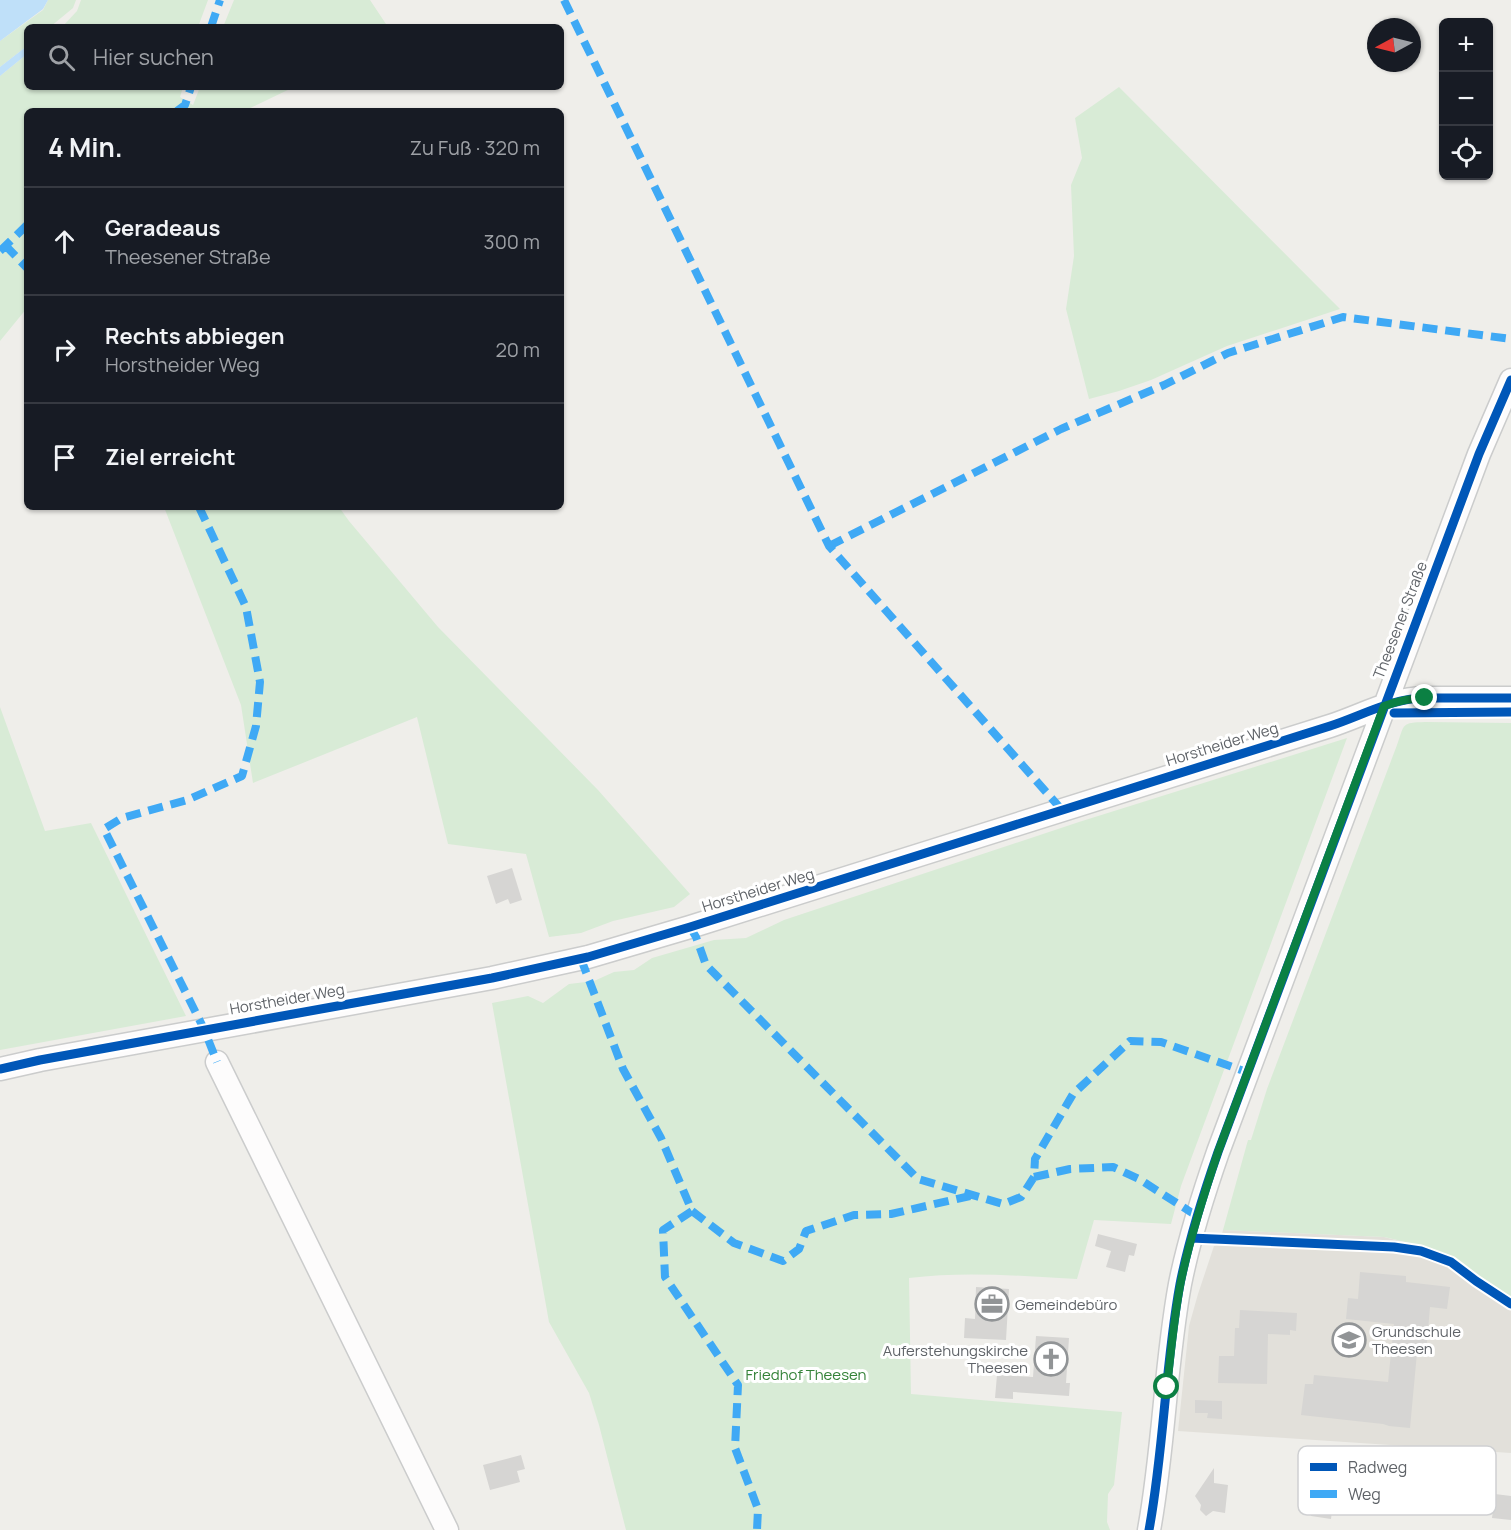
<!DOCTYPE html>
<html lang="de">
<meta charset="utf-8">
<style>
:root{--surface:#171b24;--page:#20242c;--text:#f1f3f6;--muted:#9ea1a6;--line:#363941}
body{margin:0;font-family:Manrope,sans-serif;background:var(--page);color:var(--text)}
.controls{position:absolute;right:18px;top:18px;display:grid;overflow:hidden;border-radius:9px;box-shadow:0 2px 4px #0004}
.controls button{width:54px;height:54px;display:grid;place-items:center;padding:0;border:0;border-bottom:2px solid var(--line);background:var(--surface);color:var(--text);font:30px sans-serif}
.compass{position:absolute;left:1367px;top:18px;width:54px;height:54px;border-radius:50%;background:var(--surface);box-shadow:0 2px 4px #0004;rotate:263deg}
.stop{position:absolute;width:18px;height:18px;margin:-14px;border:4px solid #0b8043;border-radius:50%;background:#fff}
.stop.end{background:#0b8043;border-color:#fff;box-shadow:0 2px 6px #0008}
.list{margin:0;padding:0;list-style:none}
h2{display:flex;justify-content:space-between;align-items:center;height:78px;margin:0;padding:0 24px;font-size:26px}
h2 small{font-size:20px;font-weight:400;color:var(--muted)}
.list li{display:grid;grid-template-columns:39px 1fr auto;gap:18px;align-items:center;box-sizing:border-box;height:108px;padding:0 24px;border-top:2px solid var(--line)}
.list b{display:block;font-size:22px;white-space:nowrap}
.list p{margin:0;font-size:20px;white-space:nowrap;color:var(--muted)}
.list em{font-size:20px;font-style:normal;color:var(--muted)}
.icon{flex:none;width:33px;height:33px;fill:none;stroke:currentColor;stroke-width:2;stroke-linecap:round;stroke-linejoin:round}
.map{position:relative;flex:none;width:1511px;height:1530px;overflow:hidden}
.search{position:absolute;background:var(--surface);box-shadow:0 2px 4px #0004;left:24px;top:24px;width:540px;height:66px;display:flex;align-items:center;gap:15px;box-sizing:border-box;padding:0 21px;border-radius:9px;color:var(--muted);font-size:22px}
.panel{position:absolute;background:var(--surface);box-shadow:0 2px 4px #0004;left:24px;top:108px;width:540px;height:402px;border-radius:9px}
.map>svg:first-child{display:block}
</style>
<div class="map">
<svg width="1511" height="1530" viewBox="0 0 1511 1530">
<rect width="100%" height="100%" fill="#efeeea"/>
<path fill="#e2e0da" d="M1223,1230L1384,1237L1400,1241L1454,1259L1497,1289L1511,1296V1453L1178,1431L1189,1326L1198,1294L1214,1246L1219,1244Z"/>
<path fill="#d8ebd6" d="M48,0H76L73,8L50,27H27V46L0,67V41L43,10Z
M81,0H208L198,27H62L77,11Z
M234,0H370L388,27H223Z
M27,54V87H183L180,97L193,105L200,87H294L244,111H27V308L0,341V76Z
M1119,87L1340,309L1227,346L1151,380L1119,391L1089,399L1066,309L1074,256L1071,185L1082,158L1075,118Z
M164,507H339L349,521L438,627L598,790L690,894L674,907L613,921L581,933L549,937L526,854L448,844L417,717L253,783L241,705Z
M0,707L45,831L91,823L186,1016L0,1050Z
M1425,722L1511,723V1296C1490,1288 1474,1272 1455,1260C1439,1250 1403,1241 1384,1237L1223,1230L1248,1140H1251L1267,1089L1397,745C1405,723 1401,723 1425,722Z
M1347,738L1181,1186L1171,1224L1094,1220L1077,1279C1022,1276 964,1271 909,1278L911,1394L1122,1412L1114,1485L1108,1494L1107,1522L1110,1530H626L599,1425L589,1393L549,1322L492,1003L528,996L543,1003L569,984L594,981L614,972L634,970L652,958L714,940L746,938L784,920L1079,822Z"/>
<path fill="#bfe0f9" d="M0,0H48L43,9L0,41Z
M27,46V54L0,76V67Z"/>
<path fill="#d6d5d3" d="M512,868L522,900L510,904L508,899L496,904L487,876Z
M1098,1234L1137,1244L1134,1256L1129,1255L1125,1272L1106,1267L1111,1251L1095,1246Z
M1360,1272L1406,1276V1282L1450,1287L1447,1309L1430,1307L1426,1354L1417,1353L1410,1428L1389,1426L1383,1424L1301,1415L1305,1384H1313L1314,1375L1388,1382L1394,1324L1346,1319L1348,1298L1358,1299Z
M976,1287L1009,1289L1006,1340L964,1338L965,1318L975,1319Z
M1240,1310L1297,1313L1296,1331L1290,1330V1335L1268,1334L1267,1384L1218,1383L1219,1356H1234L1235,1328H1239Z
M1036,1336L1069,1338L1066,1383H1070L1069,1396L1013,1392V1399L995,1398L997,1375L1033,1377Z
M1195,1400L1222,1401V1419L1207,1418L1208,1413H1195Z
M521,1455L525,1469L517,1471L520,1482L490,1490L483,1465Z
M1214,1468V1483L1228,1485L1225,1513L1213,1511L1206,1516L1200,1510L1201,1505L1195,1496Z
M1313,1493L1334,1495L1331,1519L1311,1516Z
M1495,1494L1511,1496V1520L1492,1518Z"/>
<g fill="none" stroke-linecap="round" stroke-linejoin="round">
<defs>
<path id="minor" d="M217,1062L447,1530
M0,1069L40,1060L492,978L588,957L690,927L1330,726C1361,716 1392,698 1425,698H1511
M1149,1530C1164,1449 1165,1365 1180,1284C1189,1239 1203,1195 1218,1152L1479,454L1511,380"/>
</defs>
<use href="#minor" stroke="#cbcccc" stroke-width="25"/>
<use href="#minor" stroke="#fdfcfc" stroke-width="22"/>
<path stroke="#3fa9f5" stroke-width="8" stroke-dasharray="15 8" stroke-linecap="butt" d="M564,0L829,546L1062,810
M211,27L220,0
M177,111L185,105L191,87
M5,245L27,268
M0,251L27,225
M199,507L246,607L260,682L256,726L242,776L187,800L122,818L104,829L204,1029L217,1062
M829,546L1061,429L1164,385L1228,353L1343,317L1511,339
M690,927L696,937L706,965L918,1179L1003,1204L1021,1197L1034,1177L1035,1159L1073,1094L1130,1041L1161,1042L1247,1072
M581,959L623,1069L661,1138L692,1211L663,1230L665,1277L738,1385L735,1448L758,1509L757,1530
M1034,1177L1070,1169L1113,1167L1139,1179L1197,1216
M692,1211L734,1243L783,1261L799,1249L806,1231L854,1215L891,1214L970,1196"/>
<defs>
<path id="cycleway" d="M1394,713L1511,712
M0,1069L40,1060L492,978L588,957L690,927L1330,726C1361,716 1392,698 1425,698H1511
M1191,1238L1394,1247L1421,1251L1451,1262L1476,1281L1511,1304
M1149,1530C1164,1449 1165,1365 1180,1284C1189,1239 1203,1195 1218,1152L1479,454L1511,380"/>
</defs>
<use href="#cycleway" stroke="#fff" stroke-width="13"/>
<use href="#cycleway" stroke="#0057b8" stroke-width="9"/>
</g>
<g fill="none" stroke-linecap="round" stroke-linejoin="round">
<path stroke="#0b8043" stroke-width="8" d="M1167,1387C1171,1352 1174,1316 1181,1281C1190,1237 1204,1194 1218,1152L1384,706C1398,701 1410,698 1425,698"/>
</g>
<defs>
<symbol id="office-ring" viewBox="-11 -11 22 22"><circle r="9.5" fill="#fff" stroke="#919496" stroke-width="1.5"/><path d="M-6-3h4V-5.5h4V-3h4V5H-6ZM-1-4.5V-3h2v-1.5ZM-6 0V1H6V0Z" fill="#919496"/></symbol>
<symbol id="school-ring" viewBox="-11 -11 22 22"><circle r="9.5" fill="#fff" stroke="#919496" stroke-width="1.5"/><path d="M0-5L7-2L0 1L-7-2ZM-4 1L0 2.5L4 1V4Q0 6-4 4Z" fill="#919496"/></symbol>
<symbol id="church-ring" viewBox="-11 -11 22 22"><circle r="9.5" fill="#fff" stroke="#919496" stroke-width="1.5"/><path d="M-1.2-6h2.4v3.5h3.3v2.4h-3.3V6h-2.4V-.1h-3.3v-2.4h3.3Z" fill="#919496"/></symbol>
</defs>
<g fill-rule="evenodd">
<use href="#office-ring" x="973" y="1285" width="38" height="38"/>
<use href="#school-ring" x="1330" y="1321" width="38" height="38"/>
<use href="#church-ring" x="1032" y="1340" width="38" height="38"/>
</g>
<g text-anchor="middle" dominant-baseline="central" stroke-width="6" stroke-linejoin="round" paint-order="stroke">
<g font-size="15" fill="#5f6368" stroke="#fff">
<text transform="translate(1400 620) rotate(-69)">Theesener Straße</text>
<text transform="translate(1222 744) rotate(-17)">Horstheider Weg</text>
<text transform="translate(758 890) rotate(-17)">Horstheider Weg</text>
<text transform="translate(287 999) rotate(-10)">Horstheider Weg</text>
</g>
<g font-size="15" fill="#5f6368" stroke="#fff" text-anchor="start">
<text x="1015" y="1304">Gemeindebüro</text>
<text x="1372" y="1331">Grundschule<tspan x="1372" dy="17">Theesen</tspan></text>
<text x="1028" y="1350" text-anchor="end">Auferstehungskirche<tspan x="1028" dy="17">Theesen</tspan></text>
</g>
<g font-size="15" fill="#348238" stroke="#fff">
<text x="806" y="1374">Friedhof Theesen</text>
</g>
</g>
<rect x="1298" y="1446" width="198" height="69" rx="9" fill="#fff" stroke="#cfd0d2" stroke-width="1.5"/>
<rect x="1310" y="1463" width="27" height="8" fill="#0057b8"/>
<rect x="1310" y="1490" width="27" height="8" fill="#3fa9f5"/>
<g font-size="16" fill="#5f6368">
<text x="1348" y="1473">Radweg</text>
<text x="1348" y="1500">Weg</text>
</g>
</svg>
<div class="controls">
<button>+</button>
<button>−</button>
<button><svg class="icon" aria-label="locate" viewBox="0 0 24 24"><circle cx="12" cy="12" r="6"/><path d="M12 2v4M12 18v4M2 12h4M18 12h4"/></svg></button>
</div>
<svg class="compass" viewBox="-18 -18 36 36"><path d="M0-13l5 13h-10z" fill="#e53935"/><path d="M0 13l5-13h-10z" fill="#9ea1a6"/></svg>
<div class="stop" style="left:1167px;top:1387px"></div>
<div class="stop end" style="left:1425px;top:698px"></div>
<div class="search"><svg class="icon" aria-label="search" viewBox="0 0 24 24"><circle cx="10" cy="10" r="6"/><path d="M15 15l6 6"/></svg>Hier suchen</div>
<section class="panel">
<h2>4 Min.<small>Zu Fuß · 320 m</small></h2>
<ul class="list">
<li><svg class="icon" aria-label="ahead" viewBox="0 0 24 24"><path d="M12 20V5M6 11l6-6 6 6"/></svg><div><b>Geradeaus</b><p>Theesener Straße</p></div><em>300 m</em></li>
<li><svg class="icon" aria-label="right" viewBox="0 0 24 24"><path d="M7 20v-9h11M14 6l5 5-5 5"/></svg><div><b>Rechts abbiegen</b><p>Horstheider Weg</p></div><em>20 m</em></li>
<li><svg class="icon" aria-label="arrive" viewBox="0 0 24 24"><path d="M6 21V4h12l-3 4 3 4H6"/></svg><div><b>Ziel erreicht</b></div></li>
</ul>
</section>
</div>
